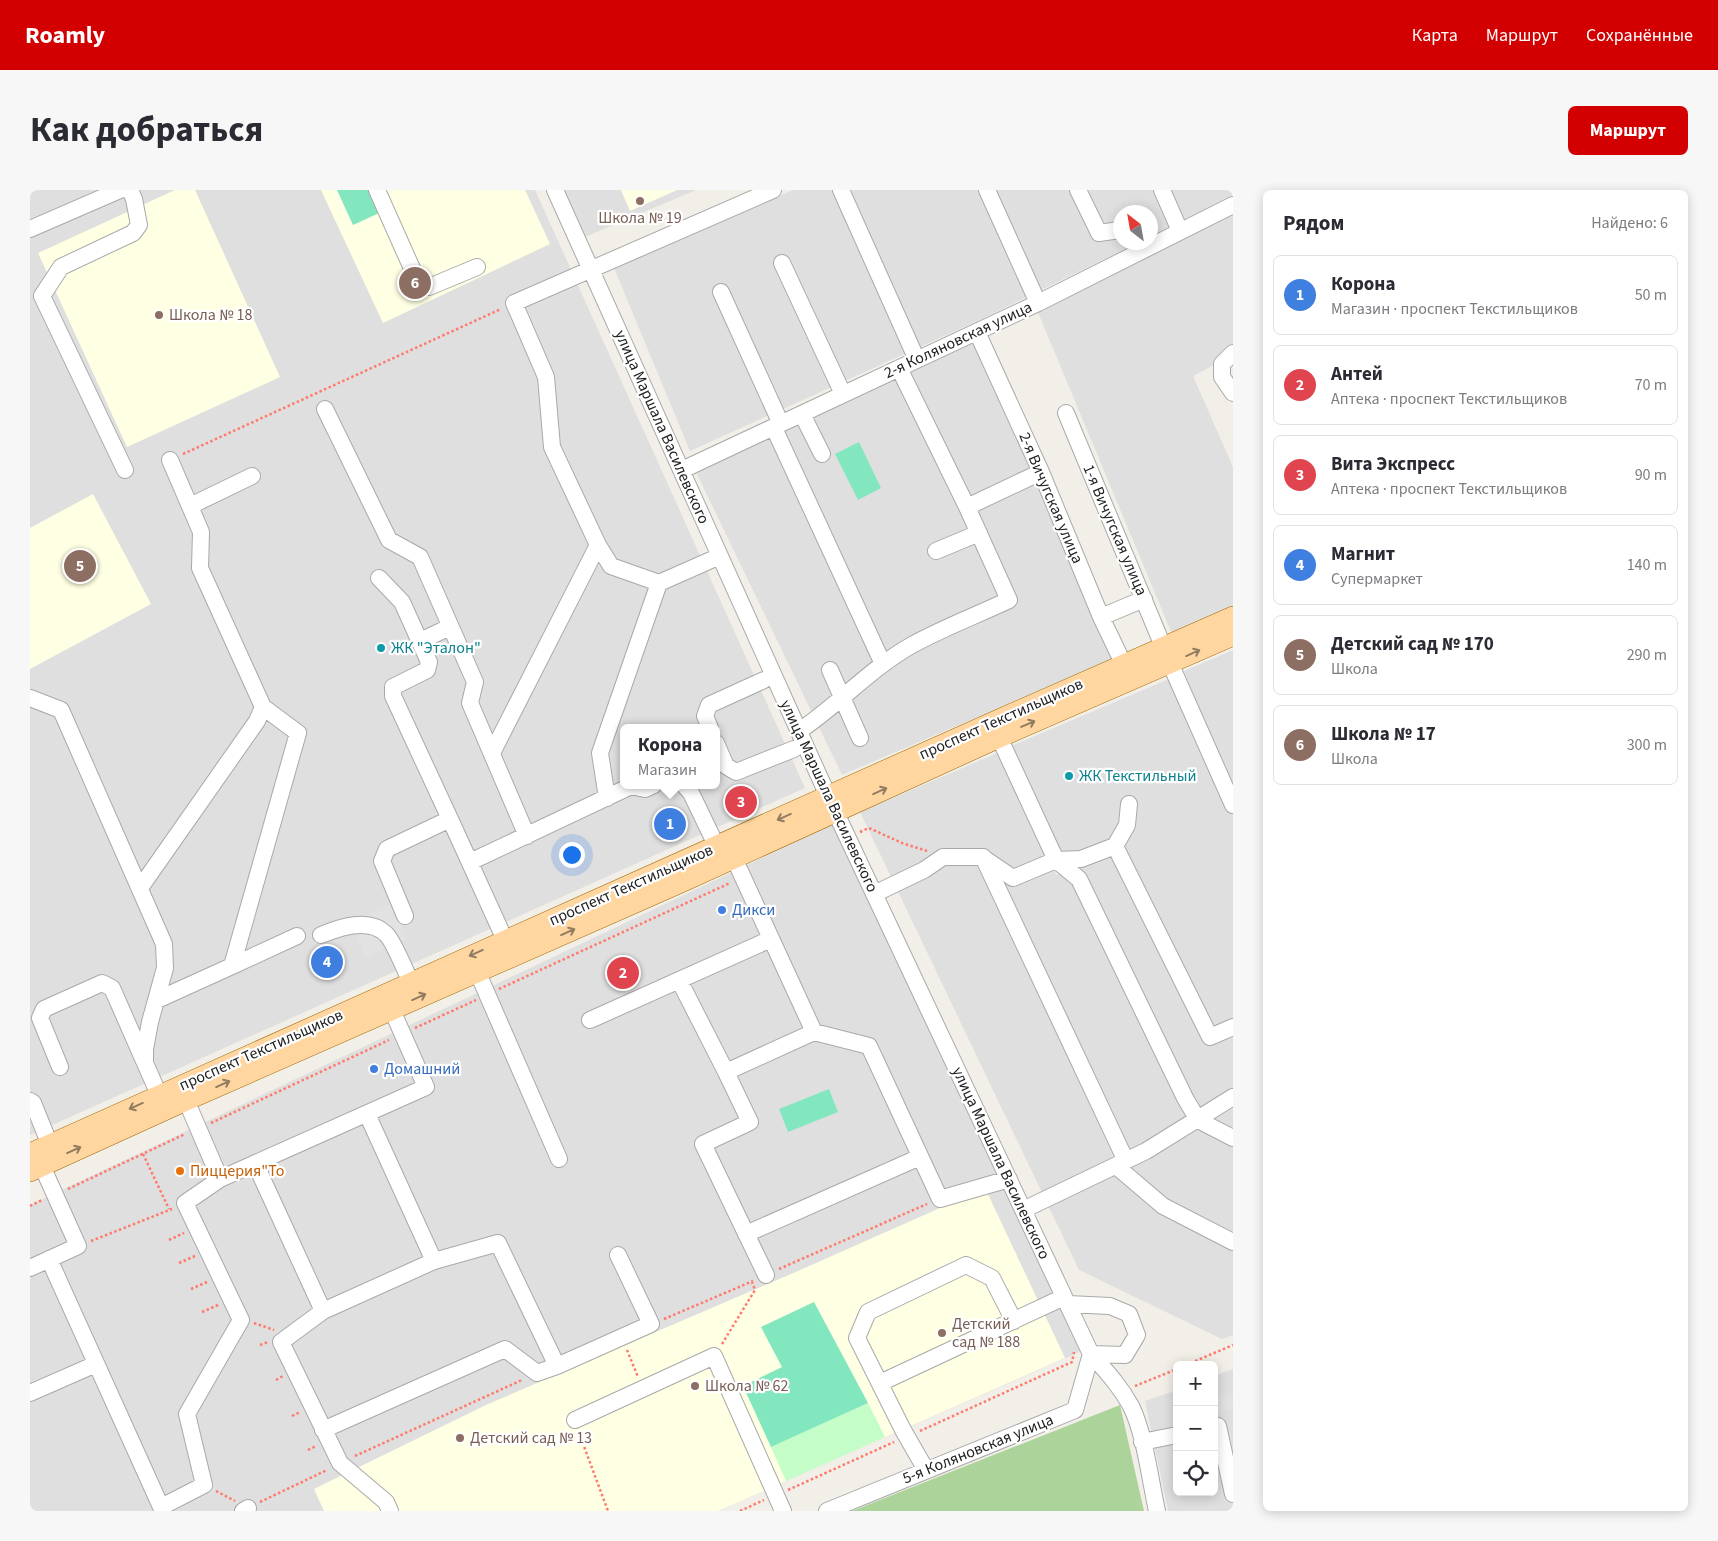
<!DOCTYPE html>
<html lang="ru">
<meta charset="utf-8">
<style>
:root{--surface:#fff;--page:#f7f7f7;--text:#2b2b33;--muted:#7c7c81;--line:#e1e1e2;--accent:#d30002}
body{margin:0;font-family:"Source Sans 3",sans-serif;background:var(--page);color:var(--text)}
.controls{position:absolute;right:15px;bottom:15px;display:grid;overflow:hidden;border-radius:8px;box-shadow:0 2px 12px #0003}
.controls button{width:45px;height:45px;display:grid;place-items:center;padding:0;border:0;border-bottom:1px solid var(--line);background:var(--surface);color:var(--text);font:25px sans-serif}
.compass{position:absolute;left:1083px;top:15px;width:45px;height:45px;border-radius:50%;background:var(--surface);box-shadow:0 2px 12px #0003;rotate:329deg}
.you{position:absolute;left:541px;top:664px;width:18px;height:18px;margin:-12px;border:4px solid #fff;border-radius:50%;background:#1a73e8;box-shadow:0 0 0 8px #1a73e833}
.badge{display:grid;place-items:center;width:32px;height:32px;border-radius:50%;background:var(--accent);color:#fff;font-size:16px;font-weight:700}
.pin{position:absolute;translate:-50% -50%;border:2px solid #fff;box-shadow:0 1px 5px #0006}
.popup{position:absolute;left:590px;top:534px;width:100px;height:65px;box-sizing:border-box;display:grid;place-content:center;border-radius:8px;background:var(--surface);filter:drop-shadow(0 1px 4px #0005);font-size:16px;white-space:nowrap;color:var(--muted)}
.popup b{font-size:19px;color:var(--text)}
.popup::after{content:'';position:absolute;left:50%;top:100%;margin-left:-10px;border:10px solid transparent;border-top-color:var(--surface)}
.list{margin:0;padding:0;list-style:none}
h2{display:flex;justify-content:space-between;align-items:center;height:65px;margin:0;padding:0 20px;font-size:21px}
h2 small{font-size:16px;font-weight:400;color:var(--muted)}
.list li{display:grid;grid-template-columns:32px 1fr auto;gap:15px;align-items:center;box-sizing:border-box;height:80px;margin:0 10px 10px;padding:0 10px;border:1px solid var(--line);border-radius:8px}
.list b{display:block;font-size:19px;white-space:nowrap}
.list p{margin:0;font-size:16px;white-space:nowrap;color:var(--muted)}
.list em{font-size:16px;font-style:normal;color:var(--muted)}
.icon{flex:none;width:28px;height:28px;fill:none;stroke:currentColor;stroke-width:2;stroke-linecap:round;stroke-linejoin:round}
.map{position:relative;flex:none;width:1203px;height:1321px;overflow:hidden;border-radius:8px}
header{display:flex;align-items:center;gap:30px;box-sizing:border-box;height:70px;padding:0 25px;background:var(--accent);color:#fff}
header strong{font-size:24px}
nav{display:flex;gap:28px;margin-inline-start:auto;font-size:18px}
.intro{display:flex;align-items:center;justify-content:space-between;box-sizing:border-box;height:120px;padding:0 30px}
h1{margin:0;font-size:35px}
.button{padding:12px 22px;border-radius:8px;background:var(--accent);color:#fff;font-size:18px;font-weight:700}
main{display:flex;gap:30px;padding:0 30px}
aside{flex:1;background:var(--surface);border-radius:8px;box-shadow:0 2px 12px #0003}
.map>svg:first-child{display:block}
</style>
<header>
<strong>Roamly</strong>
<nav><a>Карта</a><a>Маршрут</a><a>Сохранённые</a></nav>
</header>
<div class="intro"><h1>Как добраться</h1><a class="button">Маршрут</a></div>
<main>
<div class="map">
<svg width="1203" height="1321" viewBox="0 0 1203 1321">
<rect width="100%" height="100%" fill="#f2efe8"/>
<path fill="#e0dfdf" fill-rule="evenodd" d="M0,0H505L775,598L0,945ZM594,538H686V595H594Z
M533,0H666L555,47Z
M763,0H1203V5L1121,46L1120,22H1090V52L1107,53L954,128L660,261L584,78Z
M1203,18V165L1163,186L1203,277V417L1142,444L1007,120Z
M948,149L1088,467L812,585L664,278Z
M1203,460V598L1154,481Z
M1146,486L1203,623V1145L1192,1149L1049,1080L830,622L972,561L1026,685L1038,680L981,556Z
M806,633L1052,1161L688,1321H0V1015Z
M1203,1179V1321H1138L1115,1211L1147,1200V1302H1184V1186Z"/>
<path fill="#ffffe4" d="M145,0H165L250,187L97,257L8,63Z
M291,0H495L520,54L353,133Z
M591,0H647L600,21Z
M63,304L121,414L0,479V338Z
M955,998L1035,1168L688,1321H294L284,1299L456,1215L768,1081Z"/>
<path fill="#acd49a" d="M1090,1215L1114,1321H822Z"/>
<path fill="#c4fdc8" d="M838,1213L855,1247L756,1291L741,1257Z"/>
<path fill="#82e6be" d="M307,0H352L360,18L323,35Z
M829,252L851,298L828,310L805,264Z
M799,899L808,922L758,942L749,919Z
M784,1112L838,1213L741,1257L713,1196L752,1177L731,1137Z"/>
<path fill="#e2e2e2" d="M361,714L377,748L336,768L320,733Z
M1203,1204V1219L1185,1223L1184,1208Z"/>
<g fill="none" stroke-linecap="round" stroke-linejoin="round">
<defs>
<path id="minor" d="M347,0L388,92L399,97L447,77
M525,0L798,606L1061,1164C1076,1181 1090,1196 1101,1216C1115,1245 1120,1289 1127,1321
M811,0L887,170
M957,0L1008,113
M1048,0L1069,43L1090,40
M1132,0L1150,41
M0,39L90,0
M752,73L813,204
M691,102L751,234
M947,142L1011,282L1071,427L1094,475
M1203,163L1192,174V187L1203,203
M295,219L359,350L390,367L445,492L440,513L497,646
M1036,223L1140,473L1203,615
M772,224L792,264
M744,238L853,474
M95,280L12,106L31,77L103,43L109,35L104,9L100,0
M652,280L1008,113L1203,15
M160,316L222,286
M937,317L1011,282
M906,361L949,343
M349,388L372,412L399,472L397,480L363,497V506L420,629
M629,393L581,376L568,355L522,257L516,187L484,113L743,0
M1071,427L1114,409
M390,451L420,437
M800,480L830,548
M0,508L31,520L134,754L135,778L120,832L115,859V873L129,905
M680,538L675,526L679,515L734,490
M769,541C808,515 841,478 882,455C913,438 947,425 979,410L937,317L869,178
M969,547L1026,670L1049,689L1155,908L1168,930L1203,948
M686,553L696,576L706,582L764,559
M462,563L568,355
M654,595L661,603L687,657
M577,608L570,563L629,393L690,366
M1085,656L1180,847L1203,837
M704,668L784,842L839,856L910,1009L979,989
M955,669L983,688L1026,670L1051,669L1085,656L1097,635L1099,614
M440,672L601,596L615,599L624,595
M110,698L227,531L233,517L170,378L171,342L140,270
M844,704L894,680L913,667H953L1096,971
M375,726L352,671L357,659L420,629L475,750
M291,745C310,737 339,727 356,744C363,750 376,782 381,793
M202,776L267,746
M447,781L529,969
M649,790L696,882L784,842
M127,810L202,776L268,543L233,517
M560,830L741,749
M30,877L10,828L14,819L72,793L82,798L114,871
M696,882L720,932L673,954L736,1085
M156,910L190,989L396,897L362,820
M0,911L3,913L20,955
M337,924L404,1071L468,1053L527,1176
M225,973L293,1121L251,1152L310,1273L356,1312L360,1321
M1086,976L1133,1016L1203,1052
M993,1020L1116,961L1203,907
M716,1044L890,967
M19,1069L131,1317
M0,1078L48,1056L12,976
M1038,1114L1080,1116L1099,1124L1107,1145L1095,1165L1061,1164
M293,1121L404,1071
M850,1193L1034,1107
M0,1203L66,1174
M545,1230L684,1166L753,1321
M1188,1236L1203,1304
M293,1240L475,1159L507,1183L527,1176L621,1134L588,1065
M1112,1252L1147,1245
M896,1280L873,1240L827,1148L838,1122L936,1075L962,1088L984,1131
M133,1321L131,1317L174,1295L157,1224L211,1130L155,1013L190,989
M213,1321L218,1318
M797,1321L1045,1220L1061,1164"/>
<path id="major" d="M0,964L962,533L1203,427
M0,981L156,910L651,692L969,547L1203,445"/>
</defs>
<use href="#minor" stroke="#a9a9a9" stroke-width="18"/>
<use href="#major" stroke="#9f6900" stroke-width="22"/>
<path stroke="#ff7a6c" stroke-width="2.5" stroke-dasharray="2.5 2.5" stroke-linecap="butt" d="M153,264L471,119
M830,642L839,638L872,653L897,661
M469,799L700,693
M385,838L446,810
M181,933L359,850
M113,964L139,1019
M38,999L155,944
M0,1016L12,1010
M139,1050L154,1043
M61,1051L142,1019
M149,1073L165,1066
M749,1079L897,1014
M161,1099L177,1092
M172,1122L188,1115
M634,1129L723,1091
M224,1133L244,1140
M692,1154L725,1100L722,1092
M230,1155L238,1152
M597,1160L608,1187
M1156,1175L1203,1155
M246,1190L253,1186
M1105,1196L1147,1179
M262,1226L270,1222
M890,1241L1042,1172L1044,1162
M549,1243L578,1321
M278,1260L286,1256
M325,1266L492,1190
M758,1300L864,1252
M186,1301L205,1311
M230,1312L297,1280
M710,1321L734,1310"/>
<use href="#minor" stroke="#fff" stroke-width="16"/>
<use href="#major" stroke="#ffd5a0" stroke-width="21"/>
</g>
<defs><path id="oneway-shaft" d="M-6 0H5M1.5-3L5.5 0L1.5 3" fill="none" stroke-width="1.6" stroke-linecap="round" stroke-linejoin="round" transform="scale(1.25)"/></defs>
<g stroke="#907c61">
<use href="#oneway-shaft" transform="translate(1163 463) rotate(-24)"/>
<use href="#oneway-shaft" transform="translate(998 534) rotate(-23)"/>
<use href="#oneway-shaft" transform="translate(850 601) rotate(-24)"/>
<use href="#oneway-shaft" transform="translate(754 627) rotate(156)"/>
<use href="#oneway-shaft" transform="translate(538 742) rotate(-24)"/>
<use href="#oneway-shaft" transform="translate(446 763) rotate(156)"/>
<use href="#oneway-shaft" transform="translate(389 807) rotate(-24)"/>
<use href="#oneway-shaft" transform="translate(193 894) rotate(-24)"/>
<use href="#oneway-shaft" transform="translate(106 916) rotate(156)"/>
<use href="#oneway-shaft" transform="translate(44 960) rotate(-24)"/>
</g>
<g fill="#8d6e63" stroke="#fff" stroke-width="2">
<circle cx="610" cy="11" r="5"/>
<circle cx="129" cy="125" r="5"/>
<circle cx="912" cy="1143" r="5"/>
<circle cx="665" cy="1196" r="5"/>
<circle cx="430" cy="1248" r="5"/>
</g>
<g fill="#0f9aa8" stroke="#fff" stroke-width="2">
<circle cx="351" cy="458" r="5"/>
<circle cx="1039" cy="586" r="5"/>
</g>
<g fill="#3f7fe0" stroke="#fff" stroke-width="2">
<circle cx="692" cy="720" r="5"/>
<circle cx="344" cy="879" r="5"/>
</g>
<circle fill="#e8710a" stroke="#fff" stroke-width="2" cx="150" cy="981" r="5"/>
<g text-anchor="middle" dominant-baseline="central" stroke-width="4.5" stroke-linejoin="round" paint-order="stroke">
<g font-size="16" fill="#785e54" stroke="#fff" text-anchor="start">
<text x="610" y="28" text-anchor="middle">Школа № 19</text>
<text x="139" y="125">Школа № 18</text>
<text x="922" y="1134">Детский<tspan x="922" dy="18">сад № 188</tspan></text>
<text x="675" y="1196">Школа № 62</text>
<text x="440" y="1248">Детский сад № 13</text>
</g>
<g font-size="16" fill="#222" stroke="#fff">
<text transform="translate(928 150) rotate(-25)">2-я Коляновская улица</text>
<text transform="translate(632 237) rotate(66)">улица Маршала Василевского</text>
<text transform="translate(1021 308) rotate(67)">2-я Вичугская улица</text>
<text transform="translate(1085 340) rotate(67)">1-я Вичугская улица</text>
<text transform="translate(971 529) rotate(-24)">проспект Текстильщиков</text>
<text transform="translate(799 606) rotate(65)">улица Маршала Василевского</text>
<text transform="translate(601 695) rotate(-24)">проспект Текстильщиков</text>
<text transform="translate(231 860) rotate(-24)">проспект Текстильщиков</text>
<text transform="translate(971 973) rotate(65)">улица Маршала Василевского</text>
<text transform="translate(948 1259) rotate(-22)">5-я Коляновская улица</text>
</g>
<g font-size="16" fill="#0d838f" stroke="#fff" text-anchor="start">
<text x="361" y="458">ЖК "Эталон"</text>
<text x="1049" y="586">ЖК Текстильный</text>
</g>
<g font-size="16" fill="#366cbe" stroke="#fff" text-anchor="start">
<text x="702" y="720">Дикси</text>
<text x="354" y="879">Домашний</text>
</g>
<g font-size="16" fill="#c56008" stroke="#fff" text-anchor="start">
<text x="160" y="981">Пиццерия"То</text>
</g>
</g>
</svg>
<div class="controls">
<button>+</button>
<button>−</button>
<button><svg class="icon" aria-label="locate" viewBox="0 0 24 24"><circle cx="12" cy="12" r="6"/><path d="M12 2v4M12 18v4M2 12h4M18 12h4"/></svg></button>
</div>
<svg class="compass" viewBox="-18 -18 36 36"><path d="M0-13l5 13h-10z" fill="#e53935"/><path d="M0 13l5-13h-10z" fill="#7c7c81"/></svg>
<div class="you"></div>
<div class="pin badge" style="left:640px;top:634px;background:#3f7fe0">1</div>
<div class="popup"><b>Корона</b>Магазин</div>
<div class="pin badge" style="left:593px;top:783px;background:#e0444e">2</div>
<div class="pin badge" style="left:711px;top:612px;background:#e0444e">3</div>
<div class="pin badge" style="left:297px;top:772px;background:#3f7fe0">4</div>
<div class="pin badge" style="left:50px;top:376px;background:#8d6e63">5</div>
<div class="pin badge" style="left:385px;top:93px;background:#8d6e63">6</div>
</div>
<aside>
<h2>Рядом<small>Найдено: 6</small></h2>
<ul class="list">
<li><span class="badge" style="background:#3f7fe0">1</span><div><b>Корона</b><p>Магазин · проспект Текстильщиков</p></div><em>50 m</em></li>
<li><span class="badge" style="background:#e0444e">2</span><div><b>Антей</b><p>Аптека · проспект Текстильщиков</p></div><em>70 m</em></li>
<li><span class="badge" style="background:#e0444e">3</span><div><b>Вита Экспресс</b><p>Аптека · проспект Текстильщиков</p></div><em>90 m</em></li>
<li><span class="badge" style="background:#3f7fe0">4</span><div><b>Магнит</b><p>Супермаркет</p></div><em>140 m</em></li>
<li><span class="badge" style="background:#8d6e63">5</span><div><b>Детский сад № 170</b><p>Школа</p></div><em>290 m</em></li>
<li><span class="badge" style="background:#8d6e63">6</span><div><b>Школа № 17</b><p>Школа</p></div><em>300 m</em></li>
</ul>
</aside>
</main>
